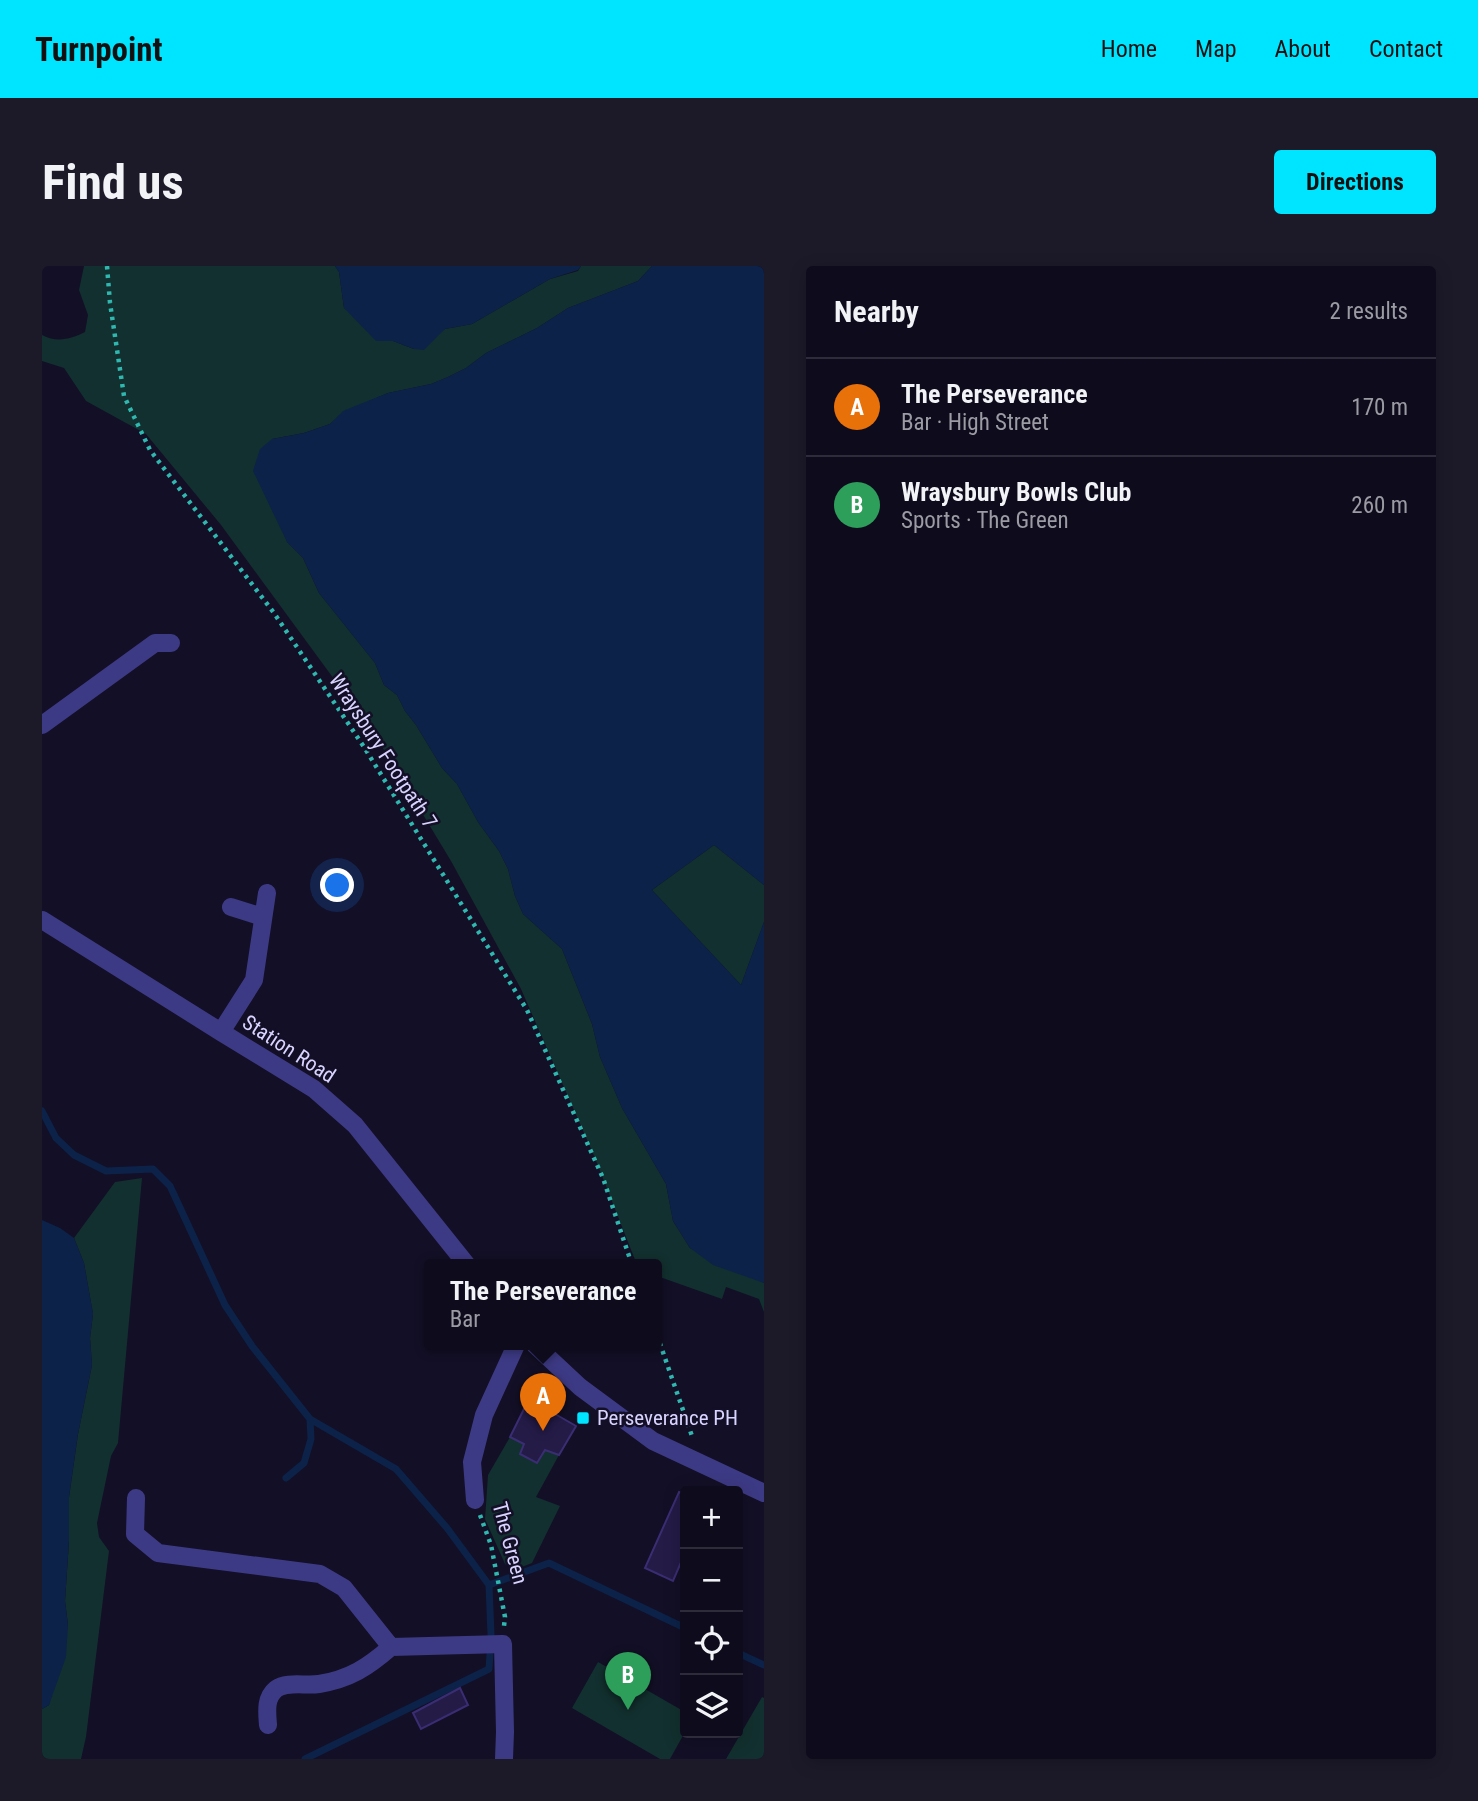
<!DOCTYPE html>
<meta charset="utf-8">
<style>
:root{--surface:#0e0b1c;--page:#1c1929;--text:#f1f3f6;--muted:#9b9ba3;--line:#2e2b3b;--accent:#00e5ff}
body{margin:0;font-family:"Roboto Condensed",sans-serif;background:var(--page);color:var(--text)}
.controls{position:absolute;right:21px;bottom:21px;display:grid;overflow:hidden;border-radius:7px;box-shadow:0 4px 18px #0003}
.controls button{width:63px;height:63px;display:grid;place-items:center;padding:0;border:0;border-bottom:2px solid var(--line);background:var(--surface);color:var(--text);font:35px sans-serif}
.you{position:absolute;left:296px;top:620px;width:24px;height:24px;margin:-18px;border:5px solid #fff;border-radius:50%;background:#1a73e8;box-shadow:0 0 0 10px #1a73e833}
.badge{display:grid;place-items:center;width:46px;height:46px;border-radius:50%;background:var(--accent);color:#fff;font-size:23px;font-weight:700}
.pin{position:absolute;translate:-50% -58px;filter:drop-shadow(0 2px 4px #0008)}
.pin::after{content:'';position:absolute;top:37px;width:24px;height:21px;background:inherit;clip-path:polygon(0 0,100% 0,50% 100%)}
.popup{position:absolute;left:382px;top:993px;width:238px;height:91px;box-sizing:border-box;display:grid;place-content:center;border-radius:7px;background:var(--surface);filter:drop-shadow(0 2px 5px #0005);font-size:23px;white-space:nowrap;color:var(--muted)}
.popup b{font-size:26px;color:var(--text)}
.popup::after{content:'';position:absolute;left:50%;top:100%;margin-left:-14px;border:14px solid transparent;border-top-color:var(--surface)}
.list{margin:0;padding:0;list-style:none}
h2{display:flex;justify-content:space-between;align-items:center;height:91px;margin:0;padding:0 28px;font-size:30px}
h2 small{font-size:23px;font-weight:400;color:var(--muted)}
.list li{display:grid;grid-template-columns:46px 1fr auto;gap:21px;align-items:center;box-sizing:border-box;height:98px;padding:0 28px;border-top:2px solid var(--line)}
.list b{display:block;font-size:26px;white-space:nowrap}
.list p{margin:0;font-size:23px;white-space:nowrap;color:var(--muted)}
.list em{font-size:23px;font-style:normal;color:var(--muted)}
.icon{flex:none;width:38px;height:38px;fill:none;stroke:currentColor;stroke-width:2;stroke-linecap:round;stroke-linejoin:round}
.map{position:relative;flex:none;width:722px;height:1493px;overflow:hidden;border-radius:7px}
header{display:flex;align-items:center;gap:42px;box-sizing:border-box;height:98px;padding:0 35px;background:var(--accent);color:#111}
header strong{font-size:33px}
nav{display:flex;gap:38px;margin-inline-start:auto;font-size:24px}
.intro{display:flex;align-items:center;justify-content:space-between;box-sizing:border-box;height:168px;padding:0 42px}
h1{margin:0;font-size:49px}
.button{padding:18px 32px;border-radius:7px;background:var(--accent);color:#111;font-size:24px;font-weight:700}
main{display:flex;gap:42px;padding:0 42px}
aside{flex:1;background:var(--surface);border-radius:7px;box-shadow:0 4px 18px #0003}
.map>svg:first-child{display:block}
</style>
<header>
<strong>Turnpoint</strong>
<nav><a>Home</a><a>Map</a><a>About</a><a>Contact</a></nav>
</header>
<div class="intro"><h1>Find us</h1><a class="button">Directions</a></div>
<main>
<div class="map">
<svg width="722" height="1493" viewBox="0 0 722 1493">
<rect width="100%" height="100%" fill="#130f26"/>
<path fill="#12302f" d="M42,0H293L297,6L302,42L351,75L372,83L403,63L430,58L508,13L536,5L539,0H610L596,15L526,42L495,62L444,87L424,102L406,111L389,118L346,127L301,146L288,158L262,167L230,173L245,276L261,292L277,327L333,397L342,419L355,429L363,445L374,459L400,502L415,518L436,556L457,585L466,603L473,630L481,648L520,683L550,758L558,791L580,842L624,918L631,955L648,982L722,1017V1046L717,1033L684,1021L680,1033L615,1010V999H595L553,892L479,723L409,595L333,469L179,259L104,168L44,135L22,102L0,95V69C15,77 29,73 43,66L46,49L37,24Z
M672,579L722,619V656L699,719L610,624Z
M100,912L76,1177L69,1190L55,1257L57,1271L67,1285L44,1471L39,1493H0V1443L7,1439L26,1359L23,1335L27,1275V1231L36,1168L50,1099L48,1072L51,1048L42,997L32,972L73,916Z
M468,1171L482,1178L495,1196L503,1184L517,1189L494,1231L518,1240L490,1297L472,1304L463,1298L443,1253L446,1209Z
M556,1396L643,1446V1466L628,1493H618L530,1442Z
M720,1431L722,1432V1493H684Z"/>
<path fill="#0c2248" d="M293,0H539L536,4L508,13L430,58L403,63L382,84L372,83L351,75H334L302,42L297,6Z
M610,0H722V619L672,579L610,624L699,719L722,656V1017L671,999L648,982L631,955L624,918L580,842L558,791L550,758L520,683L481,648L473,630L466,603L457,585L436,556L415,518L400,502L374,459L363,445L355,429L342,419L333,397L277,327L261,292L245,276L211,205L218,183L230,173L262,167L288,158L301,145L313,140L346,127L389,118L406,111L424,102L444,87L495,62L526,42L596,15Z
M0,954L18,962L32,972L42,997L51,1048L48,1072L50,1099L36,1168L27,1231V1275L23,1335L26,1359L24,1391L7,1439L0,1443Z"/>
<g fill="none" stroke-linecap="round" stroke-linejoin="round">
<path stroke="#0c2248" stroke-width="7" d="M0,845L14,872L32,889L64,905L111,903L128,920L183,1039L210,1080L268,1153L354,1203L405,1262L447,1319L449,1369
M244,1212L262,1197L269,1173L268,1153
M447,1319L507,1297L643,1362
M696,1387L722,1399
M263,1493L447,1403L448,1388"/>
</g>
<path fill="#241b47" stroke="#3b2d73" stroke-width="2" d="M487,1133L534,1160L517,1189L503,1184L495,1197L478,1188L482,1178L468,1171Z
M637,1226L643,1229V1287L631,1315L603,1302Z
M418,1422L426,1439L379,1463L371,1447Z"/>
<g fill="none" stroke-linecap="round" stroke-linejoin="round">
<path stroke="#2fb8b0" stroke-width="4.5" stroke-dasharray="3.5 5" stroke-linecap="butt" d="M65,0L68,37L82,130L108,184L232,347L322,481L485,744L561,912L590,999
M615,1069L651,1173
M438,1249L449,1279L463,1351L462,1360"/>
<path stroke="#3d3a85" stroke-width="18" d="M0,459L113,377H129
M189,641L221,651
M0,654L179,766L272,823L313,859L425,999
M179,766L212,714L225,627
M493,1079L538,1121L611,1175L722,1227
M94,1232L93,1268L116,1287L278,1308L302,1322L349,1381L461,1378L463,1466L462,1493
M433,1234L430,1196L442,1149L474,1079
M226,1459C225,1446 223,1432 234,1423C245,1415 263,1420 277,1418C308,1413 326,1401 349,1381"/>
</g>
<rect fill="#00e5ff" stroke="#130f26" stroke-width="2.5" x="534" y="1145" width="14" height="14" rx="3.5"/>
<g text-anchor="middle" dominant-baseline="central" stroke-width="5" stroke-linejoin="round" paint-order="stroke">
<g font-size="21" fill="#d9d4ff" stroke="#130f26">
<text transform="translate(341 485) rotate(57)">Wraysbury Footpath 7</text>
<text transform="translate(247 783) rotate(33)">Station Road</text>
<text transform="translate(468 1277) rotate(75)">The Green</text>
</g>
<g font-size="21" fill="#d9d4ff" stroke="#130f26" text-anchor="start">
<text x="555" y="1152">Perseverance PH</text>
</g>
</g>
</svg>
<div class="controls">
<button>+</button>
<button>−</button>
<button><svg class="icon" aria-label="locate" viewBox="0 0 24 24"><circle cx="12" cy="12" r="6"/><path d="M12 2v4M12 18v4M2 12h4M18 12h4"/></svg></button>
<button><svg class="icon" aria-label="layers" viewBox="0 0 24 24"><path d="M12 4l9 5-9 5-9-5zM3 14l9 5 9-5"/></svg></button>
</div>
<div class="you"></div>
<div class="pin badge" style="left:501px;top:1165px;background:#e8710a">A</div>
<div class="popup"><b>The Perseverance</b>Bar</div>
<div class="pin badge" style="left:586px;top:1444px;background:#2e9e5b">B</div>
</div>
<aside>
<h2>Nearby<small>2 results</small></h2>
<ul class="list">
<li><span class="badge" style="background:#e8710a">A</span><div><b>The Perseverance</b><p>Bar · High Street</p></div><em>170 m</em></li>
<li><span class="badge" style="background:#2e9e5b">B</span><div><b>Wraysbury Bowls Club</b><p>Sports · The Green</p></div><em>260 m</em></li>
</ul>
</aside>
</main>
